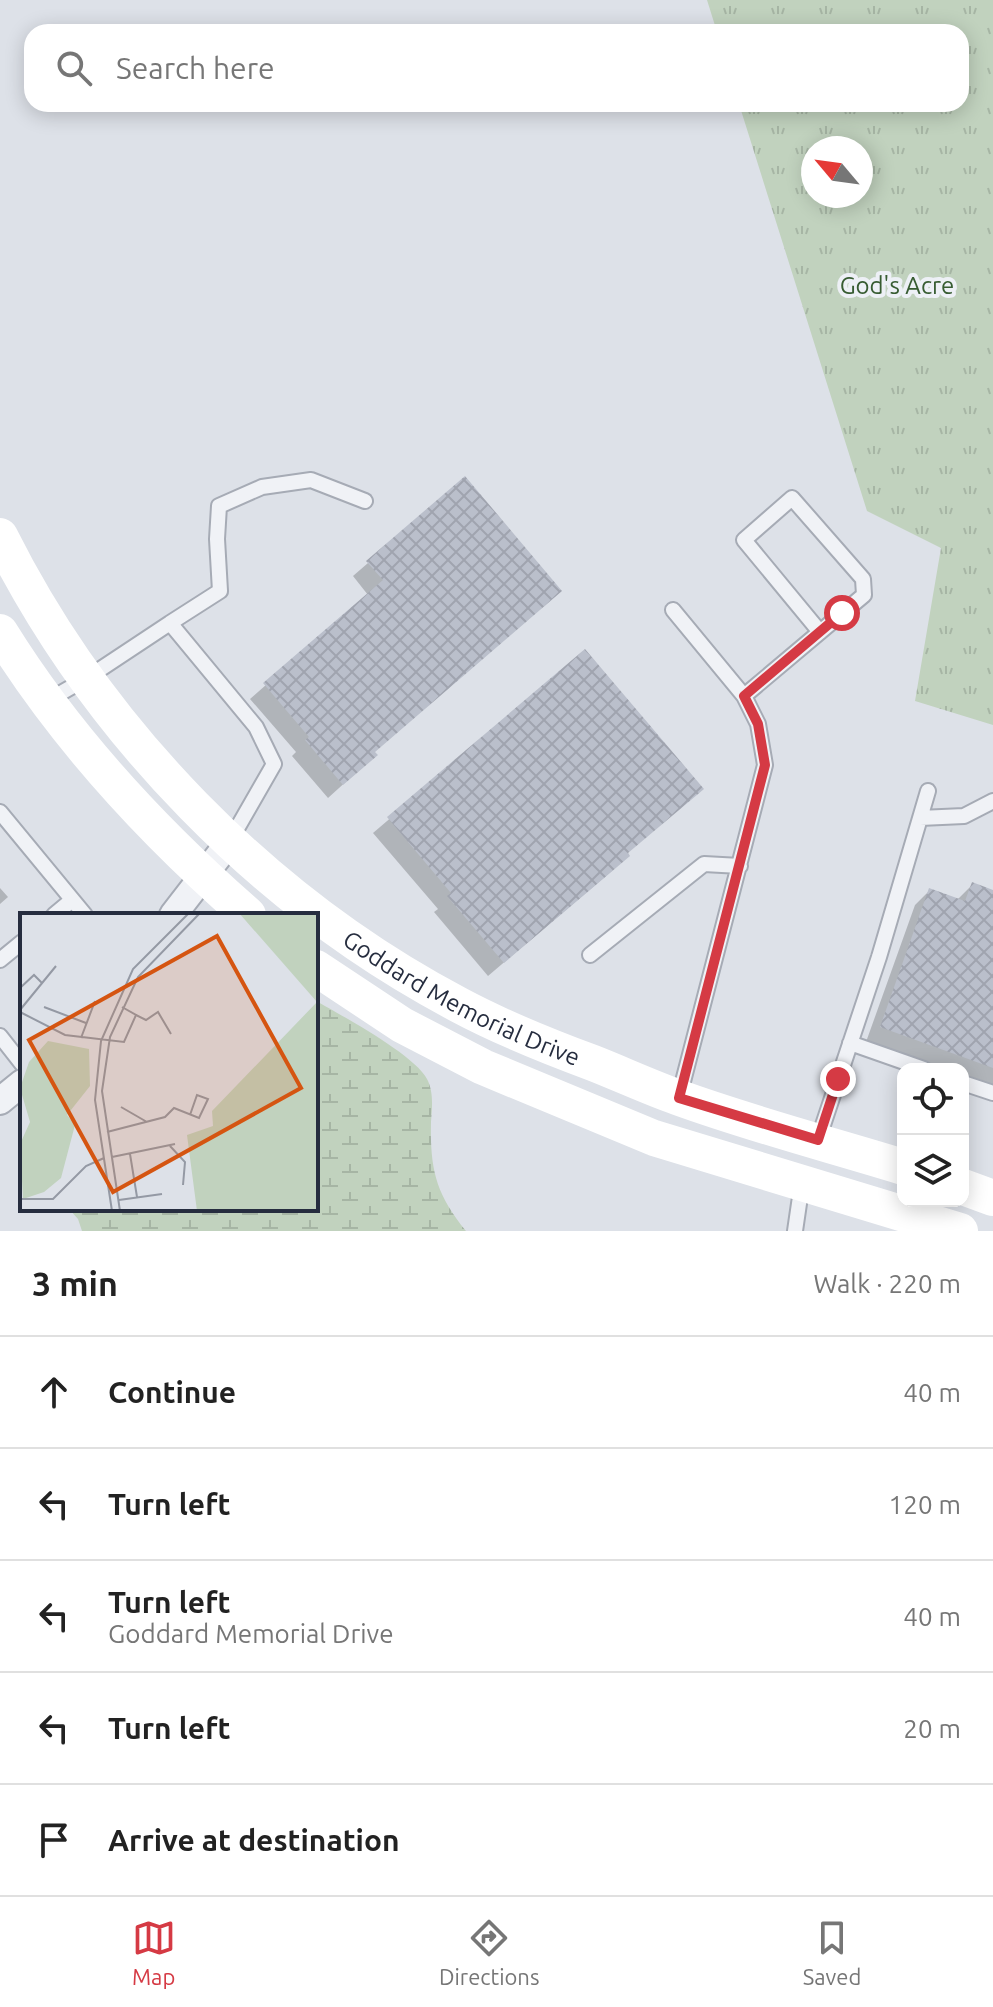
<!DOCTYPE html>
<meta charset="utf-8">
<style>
:root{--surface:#fff;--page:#f6f6f6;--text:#222;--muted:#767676;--line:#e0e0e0;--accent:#d53a44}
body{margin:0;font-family:Ubuntu,sans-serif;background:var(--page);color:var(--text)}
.controls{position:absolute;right:24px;bottom:24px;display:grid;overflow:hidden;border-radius:16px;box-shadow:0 4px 20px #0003}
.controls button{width:72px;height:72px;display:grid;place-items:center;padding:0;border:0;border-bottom:2px solid var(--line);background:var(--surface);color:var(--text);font:40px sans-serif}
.compass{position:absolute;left:801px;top:136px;width:72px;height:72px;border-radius:50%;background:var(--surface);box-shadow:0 4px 20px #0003;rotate:299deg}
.stop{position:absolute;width:24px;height:24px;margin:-18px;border:6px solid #d53a44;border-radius:50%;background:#fff}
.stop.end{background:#d53a44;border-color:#fff;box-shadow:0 2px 8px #0008}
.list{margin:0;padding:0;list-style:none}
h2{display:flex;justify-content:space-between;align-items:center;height:104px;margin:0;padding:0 32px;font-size:34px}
h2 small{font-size:26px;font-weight:400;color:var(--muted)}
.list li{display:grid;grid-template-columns:52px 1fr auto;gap:24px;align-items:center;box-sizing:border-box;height:112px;padding:0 32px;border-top:2px solid var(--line)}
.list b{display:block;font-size:30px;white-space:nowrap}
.list p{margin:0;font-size:26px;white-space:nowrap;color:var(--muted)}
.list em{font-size:26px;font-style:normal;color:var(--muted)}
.icon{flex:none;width:44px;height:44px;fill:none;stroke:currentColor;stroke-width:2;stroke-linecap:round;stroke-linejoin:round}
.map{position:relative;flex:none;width:993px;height:1231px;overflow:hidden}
.search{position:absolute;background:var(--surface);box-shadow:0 4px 20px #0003;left:24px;right:24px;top:24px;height:88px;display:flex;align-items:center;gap:20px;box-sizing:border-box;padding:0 28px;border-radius:24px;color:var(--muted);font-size:30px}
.sheet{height:664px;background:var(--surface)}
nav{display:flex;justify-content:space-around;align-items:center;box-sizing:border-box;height:112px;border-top:2px solid var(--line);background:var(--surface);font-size:22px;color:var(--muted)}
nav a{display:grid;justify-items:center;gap:4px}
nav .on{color:var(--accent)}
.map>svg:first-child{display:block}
</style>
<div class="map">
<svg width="993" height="1231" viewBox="0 0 993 1231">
<defs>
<pattern id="wetland-marsh" width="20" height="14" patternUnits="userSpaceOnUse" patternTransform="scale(2)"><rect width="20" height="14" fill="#c1d2be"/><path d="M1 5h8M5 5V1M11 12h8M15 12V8" fill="none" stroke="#a6b5a4"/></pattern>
<pattern id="park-tufts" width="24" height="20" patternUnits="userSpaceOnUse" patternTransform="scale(2)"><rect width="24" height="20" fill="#c1d2be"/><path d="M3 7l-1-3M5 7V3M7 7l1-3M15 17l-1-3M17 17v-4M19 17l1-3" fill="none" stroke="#a6b5a4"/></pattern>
<pattern id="building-cross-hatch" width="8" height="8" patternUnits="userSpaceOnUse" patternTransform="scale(2)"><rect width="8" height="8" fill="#babfcb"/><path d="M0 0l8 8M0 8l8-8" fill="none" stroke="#a0a4af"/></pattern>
</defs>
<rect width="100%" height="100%" fill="#dde1e8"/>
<path fill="url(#wetland-marsh)" d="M316,1001C341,1015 415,1055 427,1079C434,1092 432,1108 431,1122C430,1170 436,1194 466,1231H82L78,1219L69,1209H316Z"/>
<path fill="url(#park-tufts)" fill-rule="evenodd" d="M707,0H993V725L915,701L941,548L867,511L739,104H961V32H717ZM813,148H861V196H813Z"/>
<path fill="#0003" d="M465,479L373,753L360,769L328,798L292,756L296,752L250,699L368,595L353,576Z
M585,652L626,854L613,870L488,976L434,912L438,909L373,833Z
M972,885L993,892V1087L963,1076V1069H942L866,1042L915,905L930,890L957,900Z
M0,888L8,897L0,904Z"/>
<path fill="url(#building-cross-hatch)" d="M465,476L562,591L375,752L378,755L343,785L305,740L309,737L263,683L383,580L366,561Z
M585,649L704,789L628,853L630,856L504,963L447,896L451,893L387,817Z
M972,882L993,890V1068L880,1027L929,888L965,901Z"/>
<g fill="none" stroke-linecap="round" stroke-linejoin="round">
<defs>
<path id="lane" d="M673,610L744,696
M170,623L220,591L217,539L219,506L262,487L311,480L365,501
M47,701L87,678L170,623L256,727L274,764L231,839
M0,812L85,915
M920,818L964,816L993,801
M54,915L72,900
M590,955L704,864L740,866
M0,960L22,942
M0,1036L22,1064
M850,1043L924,1069
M963,1083L993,1093
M679,1097L765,765L758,724L744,696L864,595L863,579L792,498L744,540L820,632
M818,1140L879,957L928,791
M795,1231L802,1183"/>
<path id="street" d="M173,915L231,840
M0,1101L22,1083"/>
</defs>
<use href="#lane" stroke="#a6abb5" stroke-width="18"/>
<use href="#street" stroke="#a6abb5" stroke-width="30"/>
<use href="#lane" stroke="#f0f2f6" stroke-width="14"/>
<use href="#street" stroke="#f0f2f6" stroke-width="26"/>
<g stroke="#fff" stroke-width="36">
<path id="s1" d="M0,536C98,732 265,903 459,1005C502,1028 547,1046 593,1063C621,1074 649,1087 677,1097C751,1124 828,1144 903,1167"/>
<path d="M0,632C67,740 153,832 248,915"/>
<path d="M316,968L402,1025L483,1067L654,1138L960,1231"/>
<path d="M963,1187L993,1198"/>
</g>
</g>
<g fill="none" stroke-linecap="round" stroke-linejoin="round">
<path stroke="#d53a44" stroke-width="10" d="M838,1079L818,1140L679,1098L765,765L758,724L744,696L842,613"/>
</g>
<g text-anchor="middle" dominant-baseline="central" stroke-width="8" stroke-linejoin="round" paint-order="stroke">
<g font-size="24" fill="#375c32" stroke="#edf0f6">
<text x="897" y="285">God's Acre</text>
</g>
<g font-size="24" fill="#262d3f" stroke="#edf0f6">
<text stroke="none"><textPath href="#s1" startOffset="666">Goddard Memorial Drive</textPath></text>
</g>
</g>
<g transform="translate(20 913)">
<rect width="298" height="298" fill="#dde1e8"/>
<path d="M28,128L69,136L70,173L47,202L55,212L41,265L24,279L3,286L0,231L10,209L0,175L9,149Z" fill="#c1d2be"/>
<path d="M219,0H298V298H177L167,222L193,213L192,198L297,89Z" fill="#c1d2be"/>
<path fill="none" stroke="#9499a4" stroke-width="2" d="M0,75L14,62L22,70M24,94L66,110M0,97L36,53M0,99L45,122L104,129L116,102L102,94M116,102L126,107L138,99L151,121M61,125L75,88M101,194L127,209M87,219L145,204L154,195L179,205L188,186L177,182L170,202M150,233L165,249L163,272M110,241L117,284M92,244L155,231M0,286H33L66,253L84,245M99,287L142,281M92,298L75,187L81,128L113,56L169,0M100,298L82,178L90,124L118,64L180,0"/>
<path fill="#d55511" fill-opacity="0.15" stroke="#d55511" stroke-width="4" d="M197,23L281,175L93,279L9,127Z"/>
<rect width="298" height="298" fill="none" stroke="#262d3f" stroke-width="4"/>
</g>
</svg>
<div class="controls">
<button><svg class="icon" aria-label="locate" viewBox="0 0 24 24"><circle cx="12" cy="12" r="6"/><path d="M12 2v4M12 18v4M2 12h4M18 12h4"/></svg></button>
<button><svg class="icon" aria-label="layers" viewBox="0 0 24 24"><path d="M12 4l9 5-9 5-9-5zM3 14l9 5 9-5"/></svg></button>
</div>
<svg class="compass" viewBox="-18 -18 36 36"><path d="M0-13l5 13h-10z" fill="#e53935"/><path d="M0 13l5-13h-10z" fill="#767676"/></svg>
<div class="stop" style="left:842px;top:613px"></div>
<div class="stop end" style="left:838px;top:1079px"></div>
<div class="search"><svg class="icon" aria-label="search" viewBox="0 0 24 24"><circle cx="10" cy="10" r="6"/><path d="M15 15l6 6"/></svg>Search here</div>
</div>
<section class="sheet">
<h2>3 min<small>Walk · 220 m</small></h2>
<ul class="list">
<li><svg class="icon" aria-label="ahead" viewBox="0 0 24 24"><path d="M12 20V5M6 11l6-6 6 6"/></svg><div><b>Continue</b></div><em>40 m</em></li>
<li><svg class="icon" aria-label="left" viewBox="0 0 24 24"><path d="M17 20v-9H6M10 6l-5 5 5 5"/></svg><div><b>Turn left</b></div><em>120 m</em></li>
<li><svg class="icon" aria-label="left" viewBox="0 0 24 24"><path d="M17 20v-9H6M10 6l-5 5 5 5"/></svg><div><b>Turn left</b><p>Goddard Memorial Drive</p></div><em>40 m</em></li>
<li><svg class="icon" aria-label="left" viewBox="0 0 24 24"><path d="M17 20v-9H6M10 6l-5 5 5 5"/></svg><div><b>Turn left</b></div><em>20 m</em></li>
<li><svg class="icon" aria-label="arrive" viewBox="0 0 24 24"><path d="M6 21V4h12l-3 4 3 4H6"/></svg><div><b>Arrive at destination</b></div></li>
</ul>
</section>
<nav>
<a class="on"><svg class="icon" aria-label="map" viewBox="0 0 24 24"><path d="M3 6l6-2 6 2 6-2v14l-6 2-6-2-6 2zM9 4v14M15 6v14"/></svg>Map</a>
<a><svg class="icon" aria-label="directions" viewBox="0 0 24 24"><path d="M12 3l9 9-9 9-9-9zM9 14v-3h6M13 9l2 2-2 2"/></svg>Directions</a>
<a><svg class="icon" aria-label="saved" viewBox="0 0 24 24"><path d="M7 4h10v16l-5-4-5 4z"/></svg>Saved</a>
</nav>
